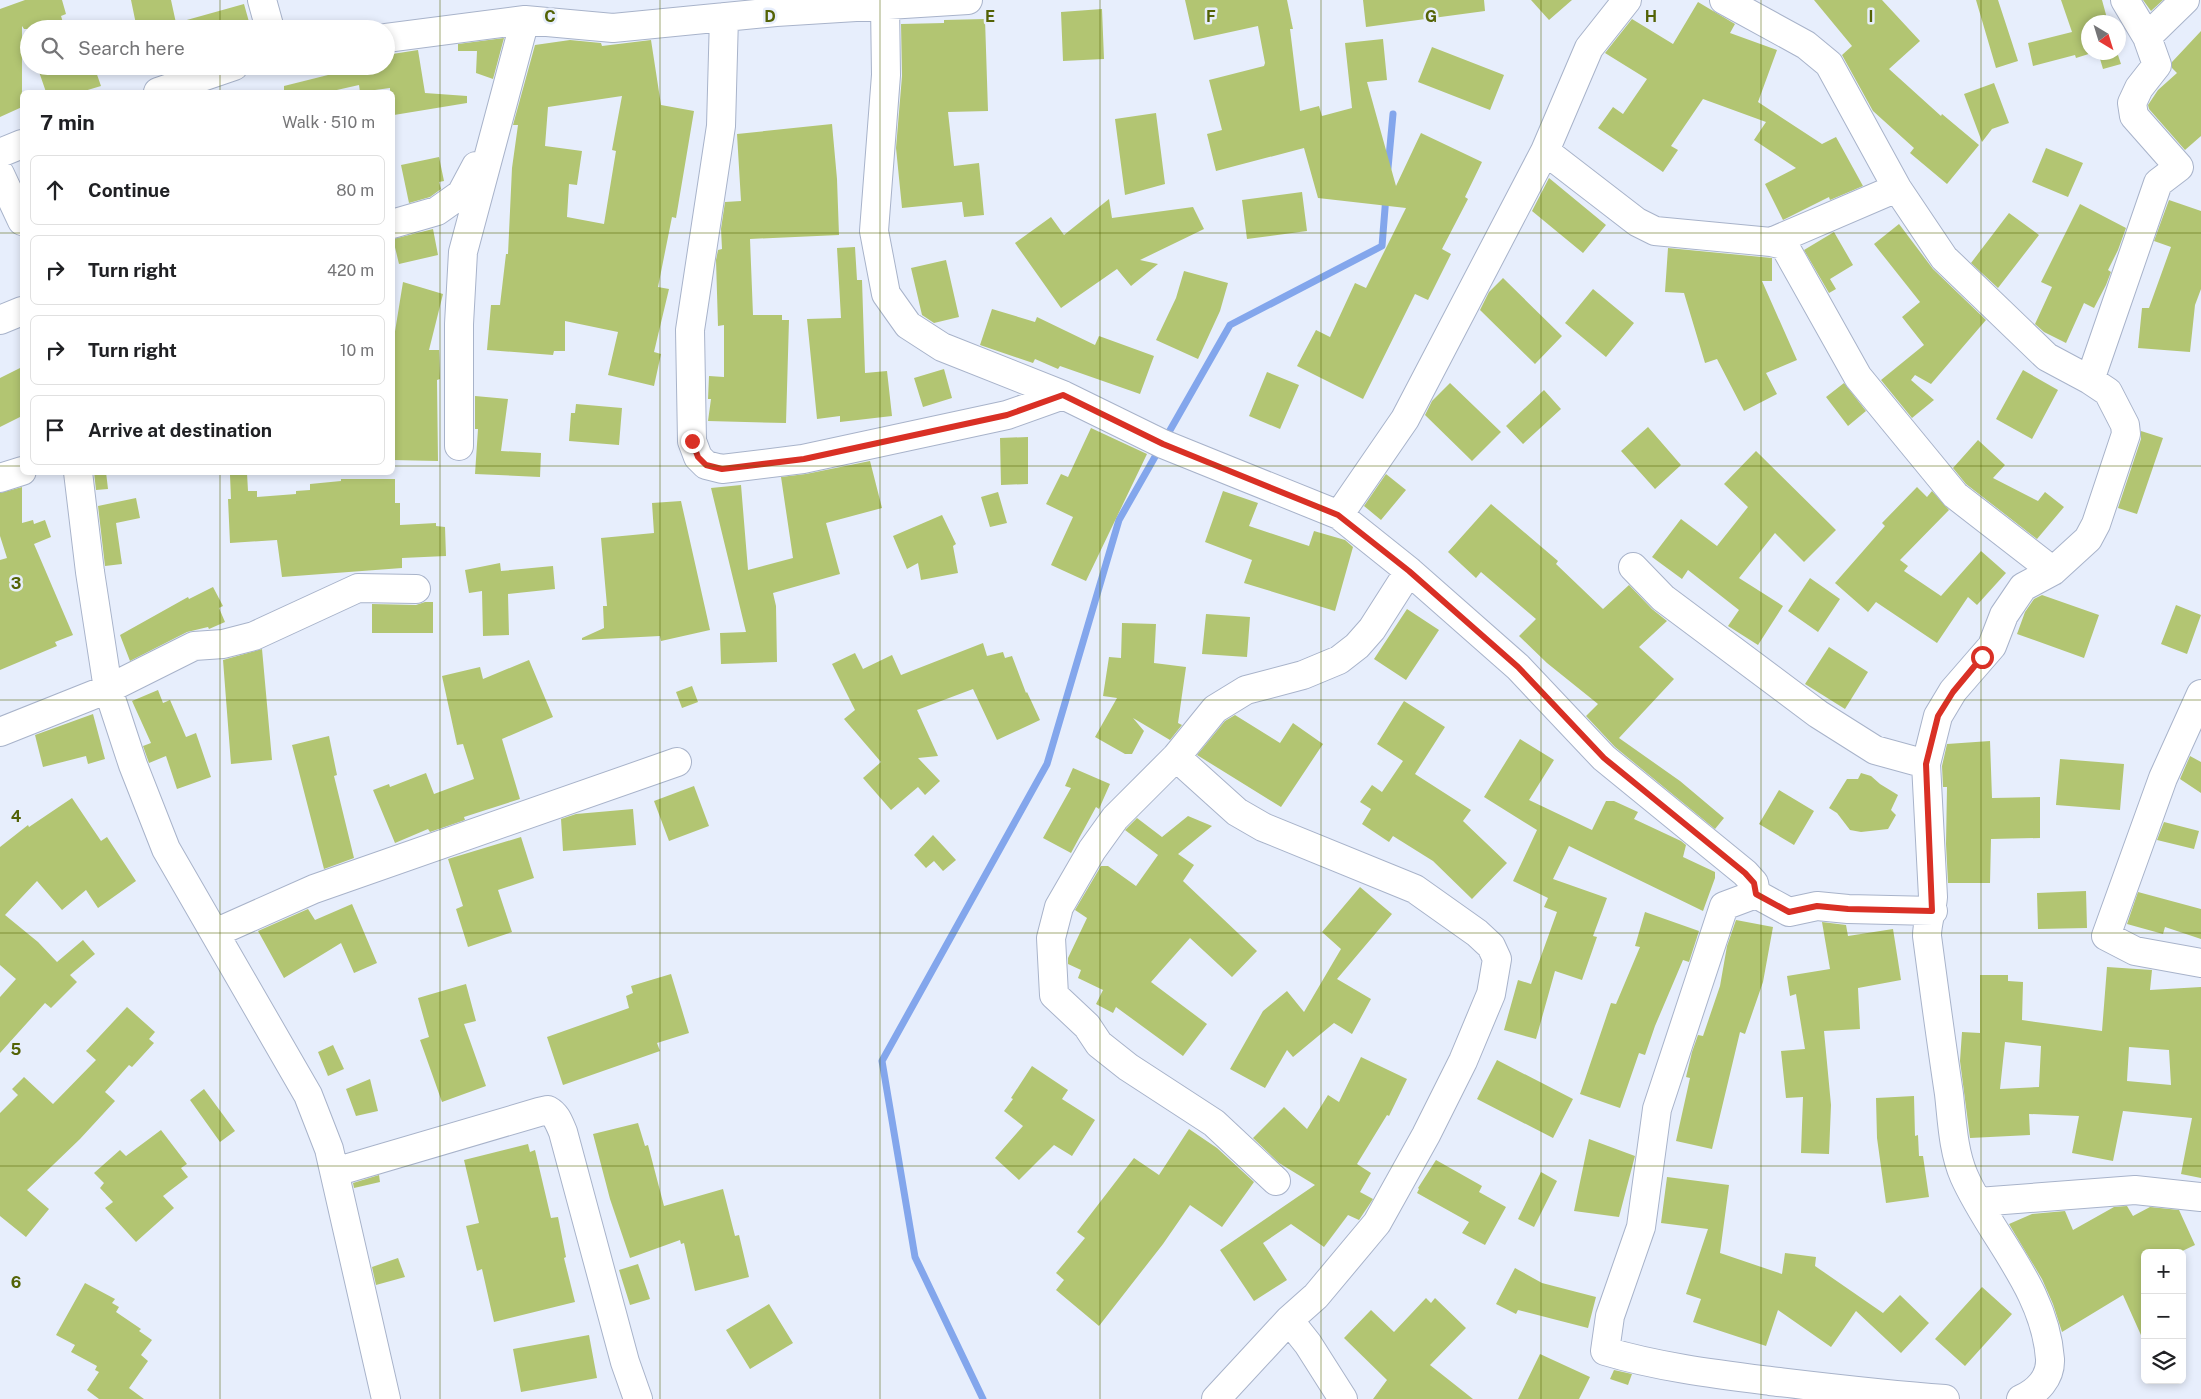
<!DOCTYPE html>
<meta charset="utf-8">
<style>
:root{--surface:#fff;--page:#f6f6f6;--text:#202124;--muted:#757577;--line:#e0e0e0}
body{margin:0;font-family:"Public Sans",sans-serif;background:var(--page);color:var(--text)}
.controls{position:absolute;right:15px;bottom:15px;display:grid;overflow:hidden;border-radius:8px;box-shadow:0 2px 8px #0003}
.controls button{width:45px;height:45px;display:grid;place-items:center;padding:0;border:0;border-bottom:1px solid var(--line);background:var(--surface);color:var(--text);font:25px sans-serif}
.compass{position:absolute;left:2081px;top:15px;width:45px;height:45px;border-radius:50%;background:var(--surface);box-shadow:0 2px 8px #0003;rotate:142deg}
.stop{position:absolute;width:15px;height:15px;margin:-11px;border:4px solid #d93025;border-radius:50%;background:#fff}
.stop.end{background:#d93025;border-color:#fff;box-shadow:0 1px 5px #0008}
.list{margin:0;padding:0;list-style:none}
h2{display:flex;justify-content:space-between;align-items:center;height:65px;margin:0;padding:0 20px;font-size:21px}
h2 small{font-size:16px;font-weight:400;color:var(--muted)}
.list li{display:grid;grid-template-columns:32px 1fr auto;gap:15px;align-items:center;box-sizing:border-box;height:70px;margin:0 10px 10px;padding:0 10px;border:1px solid var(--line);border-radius:8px}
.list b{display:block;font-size:19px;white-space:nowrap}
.list em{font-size:16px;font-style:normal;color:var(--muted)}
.icon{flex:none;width:28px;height:28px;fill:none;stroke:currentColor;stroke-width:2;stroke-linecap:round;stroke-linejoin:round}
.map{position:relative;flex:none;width:2201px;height:1399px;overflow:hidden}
.search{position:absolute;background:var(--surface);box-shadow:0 2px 8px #0003;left:20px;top:20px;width:375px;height:55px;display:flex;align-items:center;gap:12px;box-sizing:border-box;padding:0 18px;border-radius:28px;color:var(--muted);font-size:19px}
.panel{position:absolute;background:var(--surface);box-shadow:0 2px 8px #0003;left:20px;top:90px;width:375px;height:385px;border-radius:8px}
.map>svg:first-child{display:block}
</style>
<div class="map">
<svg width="2201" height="1399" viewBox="0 0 2201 1399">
<rect width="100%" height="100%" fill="#e7eefc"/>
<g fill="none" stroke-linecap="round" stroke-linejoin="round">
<path stroke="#83a6ec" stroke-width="7" d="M1388,168L1393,114
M1165,439L1230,325L1382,246L1386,196
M983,1399L915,1257L882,1061L1047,764L1119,520L1160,448"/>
</g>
<path fill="#b2c572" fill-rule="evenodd" d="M25,0H62L66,14L61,16L65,29H24L22,26V107L0,117V9Z
M131,0H171L176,23L244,4L251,29H137Z
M1185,0H1287L1293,29H1290L1300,111L1319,106L1322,116L1352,108L1345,43L1383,39L1387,80L1367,82L1396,186L1421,133L1482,162L1465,197L1468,199L1442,249L1451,254L1428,300L1415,294L1363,399L1297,366L1316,330L1330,337L1355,283L1366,288L1406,208L1318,198L1304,148L1216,171L1207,134L1222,130L1209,80L1264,66L1265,63L1258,26L1194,40Z
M1363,0H1484L1485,11L1366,27Z
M1531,0H1572L1549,20Z
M1814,0H1882L1920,41L1889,69L1941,116L1942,114L1979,145L1947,184L1910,153L1914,148L1873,111L1842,55L1852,46Z
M1976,0H1998L2018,61L1996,68Z
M2061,0H2102L2108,22H2088V52H2095L2076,58L2075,55L2033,66L2028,43L2072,32Z
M2143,0H2163L2151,11Z
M1698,2L1735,24L1730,33L1777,50L1758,102L1822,144L1836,137L1863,186L1830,200L1829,197L1783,220L1765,184L1796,168L1754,140L1766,122L1703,99L1671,146L1678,150L1663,172L1598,128L1613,107L1623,114L1647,79L1605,53L1632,19L1673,44Z
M1102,9L1104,59L1063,61L1061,12Z
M985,19L988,111L948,112L954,166L979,163L984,215L964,217L962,202L902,208L896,148L902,76L901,24L944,23V20Z
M2201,31V136L2185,150L2149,109L2148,105L2158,90L2177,73L2172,68V62Z
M504,38L493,79L476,73L477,51H458V44Z
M570,40L601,43L602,46L651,40L661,105L694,111L676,218L672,217L658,287L669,289L654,352L661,354L654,386L608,375L618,332L565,321V351H554L553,355L487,350L491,305H500L506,254H508L512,168L518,125H513L535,45ZM622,96L612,150L616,151L604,224L567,217L569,184L577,185L582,151L545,146L548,107Z
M1432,47L1504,75L1490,110L1418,82Z
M418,50L425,93L467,96V103L394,115L392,92H390V88L360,92L359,85L328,92H284V86L356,68V66H386V55Z
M2098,52H2117L2121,64L2103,69Z
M37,66H94L101,86L81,92H46Z
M1994,83L2009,123L1992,129L1982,142L1964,94Z
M1156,113L1165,184L1125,195L1115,119Z
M832,124L837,179L839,235L750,239L753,315H782V320H789L786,423L708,421L711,399H708L709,376L724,377V325L718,326L716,260L718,250L722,249L721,229L725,202L741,201L737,134Z
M2046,148L2083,163L2068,197L2032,182Z
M439,157L444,181L439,182L441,189L430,197L409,203L401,165Z
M1549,178L1606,225L1583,253L1532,211Z
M1302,192L1307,231L1247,239L1242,200Z
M1109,199L1112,218L1193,207L1204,229L1140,260L1158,264L1131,286L1117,269L1061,308L1015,243L1051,217L1064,235Z
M2169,200L2201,211V289L2195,305L2190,352L2138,348L2142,308H2149L2171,247L2154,241Z
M2080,204L2126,228L2118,250L2108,270L2111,272L2106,285L2094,308L2084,303L2066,343L2044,332L2035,324L2052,287L2041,282Z
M2009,213L2039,235L1998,288L1971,263Z
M1899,224L1933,269L1986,320L1931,384L1915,375L1911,380L1934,400L1912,418L1881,380L1924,345L1902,317L1920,302L1874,244Z
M433,229L438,255L399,264L393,239Z
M1834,232L1853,265L1830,279L1836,289L1829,293L1804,250Z
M855,247L857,280H862L865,373L887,371L892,416L840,422V416L817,419L807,319L841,318L837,248Z
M1668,248L1772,258V281H1762L1797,360L1766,373L1777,394L1744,411L1717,359L1705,363L1684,293L1665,292Z
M946,260L959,317L934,323L922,315L911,268Z
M1184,271L1228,283L1220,311L1198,359L1156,340L1176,298Z
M1503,278L1562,336L1535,364L1480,310L1489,292Z
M403,282L443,294L429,350H439L440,379L437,380L438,461L392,460V350Z
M1593,289L1634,323L1606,357L1565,323Z
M992,309L1035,322L1037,317L1095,345L1099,336L1154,356L1140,394L1060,366L1058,369L1035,359L1033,363L980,345Z
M22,367V416L0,427V378Z
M944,369L952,398L923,407L914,378Z
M2023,370L2058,390L2032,439L1996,419Z
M1267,372L1299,385L1280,429L1249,416Z
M1450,383L1501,432L1472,461L1425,415L1432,401Z
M1844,383L1866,411L1848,426L1826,397Z
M1544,390L1561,409L1523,444L1506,426Z
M475,396L508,399L501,451L541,453L540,477L475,474L478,429H475Z
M576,404L622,408L619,445L569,441L571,413H575Z
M1648,427L1681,465L1655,489L1621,451Z
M1091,428L1147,454L1086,581L1051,565L1073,517L1046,504L1061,474L1068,477Z
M2141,431L2163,438L2137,514L2118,508L2141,439Z
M1028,437V484L1001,485L1000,438Z
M1978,440L2005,465L1993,478L2038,501L2045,492L2064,507L2037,539L1966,484L1953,468Z
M1756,451L1836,530L1804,562L1775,533L1739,578L1783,606L1758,645L1728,626L1739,610L1688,570L1682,579L1652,557L1681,519L1717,546L1748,507L1724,484Z
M870,461L882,508L826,523L840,574L773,593L776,606L777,662L721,664L720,633L746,632L711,488L741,485L748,570L793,558L781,477L806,474Z
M94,472H106L108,489L96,490Z
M247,473L248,491H257V497L296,494V491L310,490V484L341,481V479H395V503H400V525L436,523V526L445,527L446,556L402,558V568L282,577L277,540L230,543L228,499H231L230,475Z
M1386,474L1406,490L1381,520L1364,506Z
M22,487V523L33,520L34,524L45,520L51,537L34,544L73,635L55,642L57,646L0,670V560L7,558L0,536V493Z
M1917,487L1927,497L1932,491L1949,510L1900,560L1908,566L1904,571L1941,596L1981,551L2006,573L1977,605L1968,597L1937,643L1876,602L1868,612L1835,583L1885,526L1882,523Z
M1223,491L1258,503L1249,526L1309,546L1314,531L1345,540L1353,547L1335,611L1244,583L1252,560L1205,542Z
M998,492L1007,523L990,527L981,497Z
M136,498L140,518L116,523L122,564L105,566L98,506Z
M681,501L710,630L661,641L660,636L582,640V638L604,628L603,606H607L601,538L654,533L652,503Z
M1491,504L1558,561L1556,564L1603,609L1629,585L1652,609L1667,621L1639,647L1674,679L1619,738L1680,781L1724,818L1715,829L1615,747L1586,716L1598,704L1547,663L1519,636L1536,619L1481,572L1476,578L1448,552Z
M942,515L956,544L953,546L958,573L921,580L918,563L907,569L893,536Z
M500,563L501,571L553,566L555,589L508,594L509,635L483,636L482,591L469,593L465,570Z
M1810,578L1840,599L1818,632L1788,611Z
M213,587L223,606L219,608L225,622L209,629L208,627L187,632L130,661L120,635L188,597L189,599Z
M2042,595L2099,615L2084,658L2017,634L2025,612L2034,599Z
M425,602H433V633H372V604L416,605Z
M2176,605L2201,615L2187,654L2161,644Z
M1407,609L1439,630L1406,680L1374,659Z
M1206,614L1250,617L1247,657L1202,654Z
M1122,623L1156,624L1154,663L1186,667L1178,723L1182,725L1170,740L1133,718L1144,731L1132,754H1125L1095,737L1117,698L1103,696L1109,657L1121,658Z
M983,643L987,656L1003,652L1005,658L1012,656L1026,693L1027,692L1040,720L997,740L973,689L917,710L938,756L918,758L940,781L925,795L918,787L891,810L863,778L881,762L844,719L855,710L832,664L855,653L863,669L892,655L901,675Z
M1829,647L1868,672L1845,709L1805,684Z
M262,649L272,760L231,764L223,660Z
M529,660L553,717L502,739L520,799L464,817L465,820L430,832L428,829L395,843L373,790L389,784L390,787L426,773L434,794L474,779L463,744L457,745L442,676L480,667L483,679Z
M692,686L698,702L682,708L676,692Z
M158,690L163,703L170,700L186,737L196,733L211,777L177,789L166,756L149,763L143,746L151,743L132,701Z
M1404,701L1445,727L1415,774L1471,810L1463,821L1507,863L1472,899L1433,861L1393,836L1389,842L1362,824L1371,809L1360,802L1372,785L1382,792L1403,761L1377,744Z
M93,714L105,759L88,764L86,756L43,767L35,735Z
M1235,715L1280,743L1293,723L1323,744L1281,807L1197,755L1225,721Z
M329,736L337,775L334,776L354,858L324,869L292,745Z
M1520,739L1554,760L1529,800L1592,830L1606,801H1614L1638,812L1634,819L1681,841L1686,845L1683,857L1715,872V878L1703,911L1569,846L1553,879L1607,898L1593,936L1597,937L1582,980L1555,971L1536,1039L1504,1030L1518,980L1531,984L1557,912L1544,907L1548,898L1513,881L1537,830L1484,797Z
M1990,741L1992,798L2040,797V838L1991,839L1990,883H1948L1946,844L1947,787H1943L1942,766L1947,744Z
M2190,756L2201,762V793L2180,779Z
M2060,759L2124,764L2120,810L2056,805Z
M1073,768L1110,784L1099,809L1096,807L1071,853L1043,838L1071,788L1065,786Z
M1861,773L1871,776L1880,784L1898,795L1891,810L1896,815L1888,829L1861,832L1850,830L1837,813L1829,808L1847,779H1858Z
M694,786L709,826L669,841L654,801Z
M1779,790L1814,811L1794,845L1759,824Z
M72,798L101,841L107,837L136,881L98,908L86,890L62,910L37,881L5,915L38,942L57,962L83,940L95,954L70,975L77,982L51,1008L45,1003L0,1053V997L16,979L0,965V847L28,825L29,827Z
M633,809L636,845L563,851L561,819L576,814Z
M1188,816L1212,826L1178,854L1194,865L1183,881L1257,951L1232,977L1190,938L1151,982L1207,1024L1183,1056L1116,1007L1113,1013L1096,1004L1103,990L1078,978L1081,970L1068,964V958L1087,918L1075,910L1101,866H1108L1136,886L1158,855L1125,830L1137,818L1162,837Z
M2164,822L2199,831L2194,849L2157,840Z
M933,835L956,860L943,871L934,861L926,868L914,855Z
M521,837L534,878L498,890L512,932L468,947L456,909L463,906L448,859Z
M1360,887L1392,914L1337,979L1371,999L1352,1034L1334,1023L1293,1057L1287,1050L1265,1088L1230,1069L1263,1011L1287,991L1304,1012L1341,949L1322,932Z
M2086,891L2087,928L2038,929L2037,893Z
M2138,892L2201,909V939L2165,927L2163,934L2127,924Z
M352,904L377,963L354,973L341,943L284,978L258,931L308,909L315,920Z
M1645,912L1699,931L1689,962L1683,960L1655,1026L1645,1055L1639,1053L1620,1108L1580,1094L1611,1003L1616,1004L1640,947L1635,946Z
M1736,920L1773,927L1763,982L1745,1034L1740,1032L1712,1149L1676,1141L1690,1078L1686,1077L1692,1052L1698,1035L1703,1036L1720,986L1727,946Z
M1822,922L1846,925L1848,936L1893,929L1901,980L1858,988L1860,1029L1824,1031L1831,1105L1829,1154L1801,1153L1803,1097L1786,1098L1781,1051L1805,1049L1796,994L1790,996L1787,976L1830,969Z
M2107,967L2152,970L2150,990L2201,987V1178L2181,1174L2192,1118L2123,1111L2113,1161L2072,1153L2079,1116L2029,1114L2030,1135L1970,1138L1960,1061L1962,1032L1980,1033V975H2008V981L2023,982L2022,1020L2102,1031ZM2005,1042L2041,1046L2039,1087L2000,1089ZM2129,1047L2169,1050L2171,1085L2127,1081Z
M671,974L689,1033L657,1043L660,1051L563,1085L547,1037L629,1008L626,996L633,993L631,986Z
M466,984L476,1021L464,1024L486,1086L442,1102L420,1040L429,1037L418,998Z
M127,1007L155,1032L149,1039L154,1043L132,1067L129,1065L105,1092L115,1101L80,1139L27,1190L49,1209L26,1237L0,1216V1113L18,1095L12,1089L24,1077L53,1104L96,1060L86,1051Z
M333,1045L344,1069L328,1076L318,1052Z
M1361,1057L1407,1079L1389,1116L1387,1115L1357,1164L1371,1173L1360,1192L1373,1199L1359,1220L1348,1215L1324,1247L1291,1224L1263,1243L1287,1280L1254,1301L1220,1250L1315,1185L1279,1163L1253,1138L1284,1107L1307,1129L1328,1095L1339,1102Z
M1497,1060L1573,1099L1553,1138L1477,1099Z
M1032,1066L1068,1090L1062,1099L1095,1120L1072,1156L1054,1145L1019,1180L995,1158L1023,1126L1004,1111L1013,1099L1011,1098Z
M370,1079L378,1111L356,1116L346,1089Z
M204,1089L235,1131L220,1142L190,1100Z
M1914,1096L1915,1136L1918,1135L1919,1156H1923L1929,1197L1886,1203L1877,1138L1876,1098Z
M638,1123L645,1146L648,1145L664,1206L723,1189L735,1236L739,1235L749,1277L695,1291L684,1243L681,1244L680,1240L630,1258L610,1199L593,1134Z
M1189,1129L1217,1148L1254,1182L1222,1227L1190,1205L1163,1244L1099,1326L1056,1290L1064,1280L1056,1273L1085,1238L1077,1232L1134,1158L1159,1175Z
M161,1130L187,1164L181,1168L188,1177L163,1196L174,1208L136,1242L105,1208L113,1202L100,1188L104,1183L94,1173L120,1150L126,1156Z
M1589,1139L1635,1156L1619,1217L1574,1211Z
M528,1144L530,1152L535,1150L551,1218L558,1217L566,1257L564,1258L575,1302L494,1322L482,1269L477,1271L466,1226L479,1223L464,1160Z
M1436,1160L1482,1186L1479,1192L1506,1207L1485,1245L1462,1233L1469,1222L1417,1193L1419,1189L1418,1188Z
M1541,1172L1557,1181L1534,1227L1518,1219Z
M379,1175L380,1182L354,1188L353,1183Z
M1667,1177L1729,1185L1720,1253L1782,1274L1785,1253L1816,1257L1815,1266L1883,1313L1900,1295L1929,1323L1901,1353L1856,1311L1831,1347L1778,1310L1766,1346L1693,1322L1701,1299L1686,1294L1708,1229L1661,1223Z
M2127,1206L2133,1216L2150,1207L2179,1210L2195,1245L2178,1253H2145V1344L2123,1295L2062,1332L2053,1304L2042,1279L2009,1224L2032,1214L2065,1211L2073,1230L2114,1207Z
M398,1258L405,1277L376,1285L372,1267Z
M638,1264L650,1299L630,1305L619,1270Z
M1515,1268L1542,1283L1596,1297L1588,1328L1518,1310L1516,1314L1496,1304Z
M85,1283L115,1299L112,1303L119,1307L116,1312L141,1329L139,1331L152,1340L141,1355L148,1361L129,1388L144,1399H99L87,1390L99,1372L95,1370L97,1366L71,1352L75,1345L56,1335Z
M1982,1287L2012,1314L1965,1366L1935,1339Z
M1426,1298L1431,1303L1435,1298L1466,1328L1430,1365L1473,1399H1373L1387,1380L1344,1338L1371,1310L1394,1332Z
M769,1304L793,1343L750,1369L726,1330Z
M589,1335L597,1378L521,1392L513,1349Z
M1540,1354L1590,1377L1579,1399H1518Z
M1614,1370L1632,1374L1628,1385L1610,1379Z"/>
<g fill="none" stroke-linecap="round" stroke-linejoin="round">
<defs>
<path id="minor" d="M262,0L270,29
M1724,0L1806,45L1829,64L1897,188L1944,258L2047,357L2090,380
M2125,0L2147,37
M885,5L886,75L874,231L886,294L908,325L942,347L1063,395L1163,444L1339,515L1409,571L1518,667L1604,758L1745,873L1754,883L1756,894L1724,906L1657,1109L1641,1227L1610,1316L1605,1351C1658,1367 1715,1374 1770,1381C1829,1388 1886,1395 1945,1399
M724,17L721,126L690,330L692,441L698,457L706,465L722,469L803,459L1007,415L1063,395
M386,38L525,20L613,28L776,12L968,0
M158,92L234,66
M1545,151L1637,222L1655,231L1771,242L1784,245L1858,377L1955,495L2053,571
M0,153L22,144
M0,174L22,221
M392,224L437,211L461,194L476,166
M1771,242L1897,188
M0,320L22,311
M459,446V324L463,252L525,20
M78,472L90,572L108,689L133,765L166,849L308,1095L329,1149L386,1399
M0,478L22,471
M1339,515L1405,419L1545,151L1589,48L1627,0
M1633,567L1663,598L1818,714L1875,750L1926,764
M2201,694L2163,778L2106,936L2135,951L2201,963
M0,732L108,689L194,646L223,644L254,636L358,588L416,589
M1176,757L1237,812L1263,827L1415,889L1477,933L1491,946L1497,959L1491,994L1463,1061L1426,1135L1377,1223L1316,1296L1289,1320L1216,1399
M1756,894L1789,912L1817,906L1848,909L1933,911
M215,933L314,889L677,762
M335,1172L539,1112L548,1110C557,1115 559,1123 563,1132L625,1362L638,1399
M1276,1181L1214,1123L1128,1067L1099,1044L1087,1026L1054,995L1051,938L1059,907L1092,850L1115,818L1176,757L1215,709L1246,690L1303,675L1339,660L1357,646L1372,629L1409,571
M1978,1202L2135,1190L2201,1197
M1289,1320L1308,1344L1343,1399
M2021,1399C2037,1392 2051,1378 2050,1359C2045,1288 1991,1237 1964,1176C1953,1151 1952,1120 1949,1094C1941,1041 1934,989 1927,936C1927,922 1932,911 1933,897L1926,764L1938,716L1953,691L1992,646L2004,615L2023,587L2053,571L2088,539L2096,524L2126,434L2125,425L2108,392L2090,380L2158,183L2179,167L2134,116L2132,103L2139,88L2157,65L2147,37L2185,0"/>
</defs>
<use href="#minor" stroke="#a8b3ca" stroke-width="30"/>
<use href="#minor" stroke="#fff" stroke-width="28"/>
</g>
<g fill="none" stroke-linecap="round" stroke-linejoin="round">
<path stroke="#d93025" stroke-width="6" d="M692,441L698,457L706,465L722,469L804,459L1007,415L1063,395L1163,444L1338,515L1409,571L1518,667L1604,758L1745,873L1754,883L1756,894L1789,912L1817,906L1848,909L1932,911L1926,764L1938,716L1953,692L1982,657"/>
</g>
<path fill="none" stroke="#536205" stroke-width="1" stroke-opacity="0.55" d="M220,0V29M440,0V1399M660,0V1399M880,0V1399M1100,0V1399M1321,0V1399M1541,0V1399M1761,0V1399M1981,0V1399M220,66V92M0,233H22M392,233H2201M0,466H22M392,466H2201M220,472V1399M0,700H2201M0,933H2201M0,1166H2201"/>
<g font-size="16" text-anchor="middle" font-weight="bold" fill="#536205" stroke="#e7eefc" stroke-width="5" stroke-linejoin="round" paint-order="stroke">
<text x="550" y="22">C</text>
<text x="770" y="22">D</text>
<text x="990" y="22">E</text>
<text x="1211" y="22">F</text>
<text x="1431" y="22">G</text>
<text x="1651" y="22">H</text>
<text x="1871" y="22">I</text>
<text x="16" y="589">3</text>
<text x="16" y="822">4</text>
<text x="16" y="1055">5</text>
<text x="16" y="1288">6</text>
</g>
</svg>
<div class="controls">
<button>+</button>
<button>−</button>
<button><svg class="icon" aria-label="layers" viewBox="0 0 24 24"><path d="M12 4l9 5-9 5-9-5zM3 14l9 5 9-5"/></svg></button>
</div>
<svg class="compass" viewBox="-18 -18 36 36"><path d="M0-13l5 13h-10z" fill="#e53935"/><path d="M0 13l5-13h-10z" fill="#757577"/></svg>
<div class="stop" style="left:1982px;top:657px"></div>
<div class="stop end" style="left:692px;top:441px"></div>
<div class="search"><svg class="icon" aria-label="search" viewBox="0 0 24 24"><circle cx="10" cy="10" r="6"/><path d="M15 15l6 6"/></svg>Search here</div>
<section class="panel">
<h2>7 min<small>Walk · 510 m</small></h2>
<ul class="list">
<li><svg class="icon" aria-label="ahead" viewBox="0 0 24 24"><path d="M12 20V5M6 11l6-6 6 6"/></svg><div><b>Continue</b></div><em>80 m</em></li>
<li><svg class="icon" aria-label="right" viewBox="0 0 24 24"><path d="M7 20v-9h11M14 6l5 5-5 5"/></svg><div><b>Turn right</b></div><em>420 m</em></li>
<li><svg class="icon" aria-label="right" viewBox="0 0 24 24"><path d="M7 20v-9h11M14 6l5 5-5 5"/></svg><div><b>Turn right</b></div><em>10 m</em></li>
<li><svg class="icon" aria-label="arrive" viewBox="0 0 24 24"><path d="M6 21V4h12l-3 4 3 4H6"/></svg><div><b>Arrive at destination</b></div></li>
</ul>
</section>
</div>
